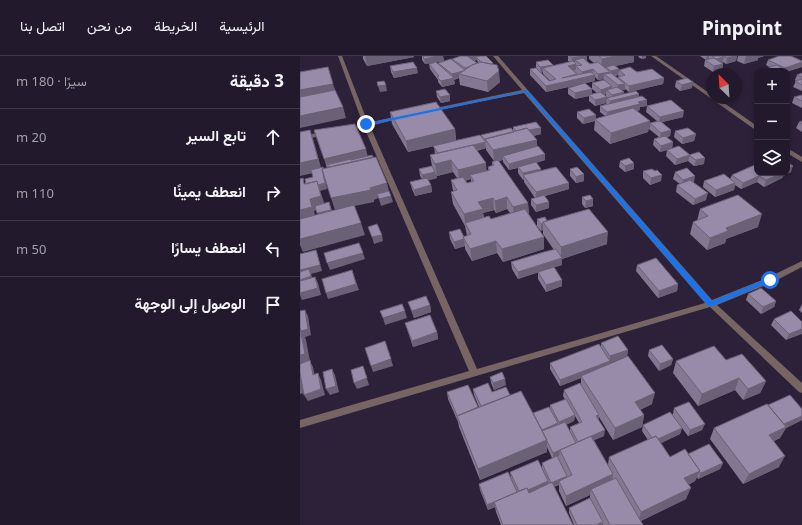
<!DOCTYPE html>
<html lang="ar">
<meta charset="utf-8">
<style>
:root{--surface:#22192c;--page:#2e2638;--text:#f1f3f6;--muted:#a2a0a9;--line:#3f3848}
body{margin:0;font-family:"Noto Sans",Vazirmatn,sans-serif;background:var(--page);color:var(--text);direction:rtl}
.controls{position:absolute;right:12px;top:12px;display:grid;overflow:hidden;border-radius:8px;box-shadow:0 2px 6px #0003}
.controls button{width:36px;height:36px;display:grid;place-items:center;padding:0;border:0;border-bottom:1px solid var(--line);background:var(--surface);color:var(--text);font:20px sans-serif}
.compass{position:absolute;left:406px;top:12px;width:36px;height:36px;border-radius:50%;background:var(--surface);box-shadow:0 2px 6px #0003;rotate:335deg}
.stop{position:absolute;width:12px;height:12px;margin:-9px;border:3px solid #1a73e8;border-radius:50%;background:#fff}
.stop.end{background:#1a73e8;border-color:#fff;box-shadow:0 1px 4px #0008}
.list{margin:0;padding:0;list-style:none}
h2{display:flex;justify-content:space-between;align-items:center;height:52px;margin:0;padding:0 16px;font-size:17px}
h2 small{font-size:13px;font-weight:400;color:var(--muted)}
.list li{display:grid;grid-template-columns:26px 1fr auto;gap:12px;align-items:center;box-sizing:border-box;height:56px;padding:0 16px;border-top:1px solid var(--line)}
.list b{display:block;font-size:15px;white-space:nowrap}
.list em{font-size:13px;font-style:normal;color:var(--muted)}
.icon{flex:none;width:22px;height:22px;fill:none;stroke:currentColor;stroke-width:2;stroke-linecap:round;stroke-linejoin:round}
.map{position:relative;flex:none;width:502px;height:469px;overflow:hidden;direction:ltr}
header{display:flex;align-items:center;gap:24px;box-sizing:border-box;height:56px;padding:0 20px;background:var(--surface);border-bottom:1px solid var(--line)}
header strong{font-size:19px}
nav{display:flex;gap:22px;margin-inline-start:auto;font-size:14px}
main{display:flex}
aside{flex:1;background:var(--surface)}
.map>svg:first-child{display:block}
</style>
<header>
<strong>Pinpoint</strong>
<nav><a>الرئيسية</a><a>الخريطة</a><a>من نحن</a><a>اتصل بنا</a></nav>
</header>
<main>
<div class="map">
<svg width="502" height="469" viewBox="0 0 502 469">
<rect width="100%" height="100%" fill="#2d213a"/>
<g fill="none" stroke-linecap="round" stroke-linejoin="round">
<path fill="#766562" fill-rule="evenodd" d="M38,0H42L68,67L102,59L105,61L70,70L177,313L405,247L224,37L129,56L128,55L131,53L222,34L193,0H198L412,244L467,222L502,205V211L473,226L417,249L502,327V337L499,336L410,251L0,372V364L169,315L64,71L47,75L44,73L63,68Z
M351,0H356L412,39V42H417L457,70V75Z
M25,75L27,76V78L0,85V81Z
M487,92L502,101V106L487,97Z"/>
</g>
<path fill="#837791" fill-rule="evenodd" d="M63,0H114V1L67,10L63,3Z
M122,0H143L144,5L125,8L122,4Z
M161,0H178L193,7L200,26L188,36L160,29L159,22L154,24L155,28L142,31L138,26V24L130,13L129,8H138V7L152,4V3ZM177,4L178,7H177L174,5Z
M268,0H287L286,5L290,8L294,7L289,3V0H334V6L315,10L319,13L318,19L315,20L318,22V21L319,20L318,19L319,14L337,16L364,22L363,28L329,36L325,33V34H321L324,36L323,38H339V40L347,50L340,51V54L337,55L350,65L348,76L310,88L294,74L295,65L283,68L277,62V56L296,59V63L305,60L300,56V50L306,48L307,42H308L306,40V38L304,39L307,41L306,47L295,50L289,45V40L275,43L268,38V32L292,33V27L303,24L304,23L298,24L295,21V25L246,36L230,19V13L236,12V6L253,9V10L270,6L268,5ZM243,16V18L250,25H249L241,17ZM292,33L297,37L292,38Z
M339,0H346V2L342,3L338,1Z
M400,0H437L436,5L426,8L423,6L422,7L423,8L422,14L413,16L404,10L405,4H406Z
M438,0H464L458,2V4L444,8L437,5Z
M468,4L502,5V11L487,15H468L469,11L466,9Z
M90,10L118,17L94,22L91,16Z
M502,17V35L493,31L496,25L495,24L497,19Z
M376,25L392,32L380,35L375,31Z
M136,35L150,39V45L141,47L137,41Z
M502,39V52L492,47L494,41Z
M347,50L383,61L362,66L371,74L370,80L367,81L373,86L372,92L389,99L404,108L394,110L388,105L375,109L366,100L367,94L360,96L353,89L354,83L359,81L349,73L350,67L357,65L346,56Z
M90,56L155,73L156,84L181,80V79L213,74V71L241,78L233,80L237,91L245,98V104L236,107L241,113V115L269,133L244,140L249,146V152L236,156L231,149V143L235,142L224,126V124H223L218,117V112L209,114L203,106V104L198,105L228,147L229,159L244,181V193L203,206L197,197L172,205L165,193V190L155,193L150,183L149,176L164,181L167,180L165,170L153,148L151,136L153,135L151,124L157,122L153,116L137,120L136,118L137,122L128,124L131,129L132,136L115,140L112,133L110,126L122,123L120,120L119,113L132,110L130,99L135,98L134,90L108,96L92,68ZM186,92V94L194,105L192,106V110L188,111V115H186V107L177,95ZM171,123V126L167,127L165,125ZM207,153L210,157L191,163L184,161L183,157L194,154L196,157Z
M502,65V76L496,72L499,66Z
M375,75L396,78L394,85L382,88L374,81Z
M320,105L334,113L325,116L319,111Z
M270,113L284,125L276,127L270,120Z
M343,115L361,125L350,129L343,122Z
M375,116L394,126H393L406,144L393,149L376,136L377,129L380,128L373,123Z
M491,116L484,119L482,122L464,131L457,126L441,133L435,129L434,134L415,141L403,131L404,125L430,123L432,119Z
M282,141L293,143V150L285,152L282,148Z
M400,153L458,171L426,183L425,187L407,194L390,178L393,166L397,165Z
M237,163L247,165L307,188L262,203V209L254,211L262,224V230L246,236L238,223V216L218,223L212,213L211,206L254,194L243,178V174L241,175L237,170Z
M337,209L378,228L377,235L358,242L336,215Z
M448,238L476,245L474,251L461,258L446,244Z
M108,246L130,249L131,256L114,262Z
M502,248V257L499,254Z
M474,263L502,266L486,284L471,269Z
M105,267L137,276L138,283L113,291Z
M301,287L328,294L327,300L309,307V308L352,348L340,354L344,359L342,371L313,384L299,361V364L304,380L294,384L308,409L309,401L348,384L342,375L343,369L373,358L374,352L402,374L388,380L382,372L380,378L361,387L370,401L388,398L423,407L420,413L398,423L397,421L395,425L388,429L386,443L341,465L343,469H303V468L302,469H274L269,457V452L290,442V439L266,450L259,435V429L254,431L273,469H201L196,456L195,451L188,454L180,434L179,428L217,436L211,422L210,416L248,425V428H249L242,413V407L252,402L247,391V396L180,424L159,371L158,366L148,343L147,336L178,351H179L174,339L173,333L210,339L233,357L250,353V349L265,344L263,340L264,334L281,328V322L260,330L250,313V307L301,291ZM275,360L279,367L270,371V375L266,369L274,365Z
M349,294L373,303L371,309L359,315L348,300Z
M426,304L466,325L460,337L443,344L435,334L398,350L373,317L376,305Z
M190,321L206,329L194,334L191,327Z
M468,349L502,353V364L486,372L480,382L474,385L479,411L443,428L410,383L414,372Z"/>
<path fill="#6a6176" d="M65,0H114V1L67,10Z
M138,0H143L144,5L125,8L124,3Z
M168,0H178V3L176,1L177,4L169,6Z
M283,0H287V5L279,7L275,4V7L272,8V2Z
M315,0H334V6L307,12L306,11V12L301,13L302,3Z
M342,0H346V2L342,3Z
M407,0H409V3L406,4Z
M437,0L436,5L426,8L427,2Z
M446,0H464L458,2V4L444,8Z
M424,1L422,7L416,3Z
M502,6V11L487,16V15H484L485,12Z
M178,8L159,18V22L154,24L155,28L142,31L141,25L152,23V18L165,15V12Z
M276,8V14L268,16V10Z
M423,8L422,14L413,16L414,10Z
M253,9V14L243,12V16L241,17L240,11Z
M117,12L118,17L94,22L93,16Z
M293,13L292,19L281,22L282,16Z
M319,13L318,19L310,21L311,15Z
M199,15L200,26L188,36L187,25Z
M310,16L309,22L304,18V23L298,24V18Z
M277,18V23L295,19V25L246,36V30L262,22Z
M364,22L363,28L329,36V30Z
M393,26L392,32L380,35L382,29Z
M33,28L37,39L0,46V34Z
M325,28V34L318,35V29Z
M86,29L87,35L80,36L78,30Z
M312,30L311,36L307,34L306,38L300,39L301,34Z
M292,33V39H289V40L275,43V37Z
M324,36L323,42L339,38L338,44L309,51L310,45H312V39Z
M150,39V45L141,47L140,41Z
M307,41L306,47L295,50V44Z
M347,44V50L340,51V54L307,62V56L338,46Z
M43,51L46,62L0,72V60Z
M384,55L383,61L359,67L360,61Z
M296,59V64L295,63V65L283,68L284,62Z
M350,65L348,76L310,88L311,77Z
M241,72V78L230,81L229,74Z
M155,73L156,85L108,96L106,85Z
M10,74L14,86L22,115L0,120V107Z
M371,74L370,80L360,83L361,77Z
M396,78L394,85L382,88L383,82Z
M237,84V96L203,100V104L194,106L193,94Z
M185,86L186,92L139,104L138,98Z
M373,86L372,93L360,96L361,90Z
M66,93L69,105L28,115L24,103Z
M245,98V104L209,114V108Z
M390,99L388,105L375,109L377,103Z
M405,102L404,108L394,110L396,104Z
M151,104L153,116L137,120L135,108Z
M186,107L187,119H170L171,123L159,126L158,114Z
M334,107V113L325,116V110Z
M493,110L491,116L484,119L482,122L464,131L466,124L481,117H487V113Z
M23,111L25,117L27,133L20,135L26,152L14,155L16,163L0,167V154L10,143V137Z
M241,113V119H223L224,124H223V117Z
M135,116L137,122L123,126L122,119Z
M284,118V125L276,127V121Z
M362,119L361,125L350,129L351,122Z
M395,120L394,126L382,130L383,124Z
M459,120L457,126L441,133L443,127Z
M87,127L90,139L77,138L78,142L74,144V146L35,154L31,142Z
M269,127V133L236,143V136Z
M435,127L434,134L415,141L416,134Z
M131,129L132,136L115,140L114,134Z
M408,137L406,144L393,149L395,143Z
M91,140L93,146L81,150L79,143Z
M207,141V153L196,157L195,145Z
M193,142L194,154L183,157L184,165L165,167L164,158L178,146Z
M293,143V150L285,152L286,145Z
M29,146L34,160L20,164L17,157Z
M249,146V152L236,156V149Z
M228,147L229,159L214,163L213,151Z
M462,158L458,171L426,183L425,187L407,194L410,182L426,172Z
M61,167L65,179L3,196L0,189V183Z
M241,168H243V174L241,175Z
M308,176L307,188L262,203V209L218,223V216L261,203V191Z
M82,179L83,185L74,188L72,181Z
M244,181V193L203,206L202,193Z
M164,183L165,190L155,193L154,186Z
M196,185L197,197L172,205L170,193Z
M16,194L18,200L22,215L11,218L14,227L0,231V214Z
M63,197L65,203L30,214L27,207Z
M52,214L59,234L28,243L26,237Z
M15,221L18,227L21,239L2,244L0,239V237Z
M262,224V230L246,236V229Z
M378,228L377,235L358,242L359,235Z
M476,245L474,251L461,258L463,251Z
M130,249L131,256L114,262L112,255Z
M5,254L8,260L11,279L5,281L6,284L10,305L13,311L16,325L0,313V275Z
M105,255L107,262L85,269L83,262Z
M502,273V278L486,284L489,278Z
M137,276L138,283L113,291L112,285Z
M328,294L327,300L310,307V300Z
M91,303L93,310L73,316L71,310Z
M373,303L371,309L359,315L360,308Z
M310,305L309,311L281,320V322L260,330V324Z
M63,310L69,329L57,333L54,327Z
M32,313L35,319L39,336L30,339L26,333Z
M18,317L21,324L25,339L8,345L4,339Z
M0,318L4,337L0,338Z
M439,322L435,334L398,350L402,338Z
M205,323L206,329L194,334L193,327Z
M466,325L460,337L443,344L448,333Z
M355,337L352,348L332,357L335,346Z
M275,359L274,365L259,372V366Z
M299,359V365L296,360Z
M344,359L342,371L313,384L315,372Z
M502,360V364L486,372L480,382L463,390L469,379L484,368Z
M258,367V373L244,379L242,374Z
M405,368L402,374L388,380L390,374Z
M382,372L380,378L353,391L354,385Z
M305,374L304,380L292,385L290,380Z
M247,384V396L180,424L178,413Z
M260,394L259,400L253,403V397Z
M485,400L479,411L443,428L449,418Z
M423,407L420,413L398,423L401,417Z
M400,415L395,425L380,433L384,422Z
M313,418L312,429L291,433L290,439L266,450V440Z
M267,420V425H259V429L251,432V427Z
M248,425V431L220,443V438Z
M391,432L386,443L338,466L341,456Z
M217,436V441L194,446L195,451L188,454L187,449Z
M303,466L302,469H296Z"/>
<path fill="#988aa9" stroke="#6a6176" d="M123,0H138L124,3Z
M161,0H167L177,7L172,9L168,11L165,12L152,3Z
M180,0H186L193,7L191,8L181,6L176,1Z
M270,0H283L272,2Z
M299,0H315L302,3Z
M412,0H422L424,1L416,3Z
M423,0H436L427,2Z
M479,0H491L502,5V6L485,12L468,4Z
M283,2L290,8L298,6L310,16L298,18L293,13L282,16L276,10L282,9L275,4Z
M414,2L423,8L414,10L405,4Z
M151,3L165,14L163,15L152,18L138,7Z
M248,4L253,9L240,11L236,6Z
M273,5L276,8L268,10L277,18L262,22L291,16L295,19L246,30L230,13L236,12L249,25L256,23L243,12Z
M113,6L117,12L93,16L90,10Z
M136,6L154,22L141,25L137,21L139,20L129,8Z
M181,6L197,9L199,15L187,25L159,18L172,9Z
M314,9L319,13L311,15L306,11Z
M477,9L486,15H476L469,11Z
M28,11L33,28L0,34V16Z
M330,11L337,16L352,13L364,22L329,30L318,21L325,19L319,14Z
M311,17L325,28L318,29L304,18Z
M502,17V21L497,19Z
M387,22L393,26L382,29L376,25Z
M502,23V29L495,25Z
M304,24L312,30L301,34L292,27Z
M84,25L86,29L78,30L77,26Z
M285,27L292,33L275,37L268,32Z
M317,31L324,36L312,39L307,34Z
M145,33L150,39L140,41L136,35Z
M35,34L43,51L0,60V41Z
M336,35L339,38L310,45L307,42Z
M300,36L307,41L295,44L289,39Z
M502,39V45L494,41Z
M342,40L347,44L338,46L340,48L307,56L300,50Z
M371,44L384,55L360,61L347,50Z
M136,46L155,73L106,85L90,56Z
M333,52L350,65L311,77L295,63Z
M289,53L296,59L284,62L277,56Z
M360,65L371,74L361,77L350,67Z
M502,65V68L499,66Z
M236,66L241,72L229,74L227,72L216,75L213,71Z
M55,68L66,93L24,103L14,74Z
M211,72L214,76L185,83V84L181,79Z
M227,72L237,84L193,94L185,83Z
M388,72L396,78L383,82L375,75Z
M10,74L18,103L0,107V76Z
M180,79L186,86L138,97L133,90Z
M365,80L373,86L361,90L354,83Z
M173,89L186,107L158,114L151,104L135,108L130,99Z
M238,90L245,98L209,108L203,100Z
M379,90L390,99L377,103L367,94Z
M399,96L405,102L396,104L389,99Z
M72,99L73,101L29,111V110L27,111L26,109L51,103V104Z
M76,101L87,127L70,132L71,134L31,142L22,113Z
M329,102L334,107L325,110L320,105Z
M198,104L228,147L213,151L207,141L195,145L193,142L178,146L183,153L164,158L151,136L157,134L151,124L163,121L167,127L174,125L170,119L190,114L188,111L194,109L192,106Z
M236,106L241,113L223,117L218,111Z
M487,106L493,110L487,113Z
M457,108V117H483L466,124L459,120L443,127L432,119Z
M132,110L135,116L122,119L119,113Z
M23,111V113H22L25,127L18,129L17,125L6,128L5,123L13,121L11,114Z
M256,111L269,127L236,136L223,119Z
M277,111L284,118L276,121L270,113Z
M387,112L395,120L383,124L375,116Z
M352,113L355,115L357,114L362,119L351,122L343,115Z
M424,118L435,127L416,134L404,125Z
M3,122L4,128L17,125L21,140L10,143L12,151L0,154V123Z
M127,122L131,129L114,134L110,126Z
M390,124L408,137L395,143L377,129Z
M89,135L91,140L79,143L77,138Z
M244,139L249,146L236,149L231,143Z
M290,139L293,143L286,145L282,141Z
M438,139L462,158L426,172L428,175L410,182L393,166L408,160L400,153Z
M29,146L31,154L17,157L15,150Z
M54,149L61,167L0,183V163Z
M225,153L244,181L202,193L196,185L170,193L163,181L171,178L165,167L189,160L191,163Z
M289,153L308,176L261,191L243,166Z
M245,161L247,165L243,166V168H241L237,163Z
M77,168L82,179L72,181L68,171Z
M160,173L164,181H163L164,183L154,186L149,176Z
M59,187L63,197L27,207L24,197Z
M256,193L262,202L218,216L211,206L244,196Z
M16,194L20,209L0,214V198Z
M356,202L378,228L359,235L337,209Z
M254,211L262,224L246,229L238,216Z
M9,213L11,220L0,224V216Z
M52,214L56,228L26,237L22,223Z
M15,221L18,232L0,237V225Z
M461,232L476,245L463,251L448,238Z
M126,240L130,249L112,255L108,246Z
M102,248L105,255L83,262L80,255Z
M5,254L8,273L1,275L0,272V255Z
M491,255L502,266V273L489,278L474,263Z
M130,259L137,276L112,285L105,267Z
M0,272L5,298L0,299Z
M318,280L328,294L310,300L301,287Z
M85,285L91,303L71,310L65,292Z
M299,288L310,305L260,324L250,307Z
M362,289L373,303L360,308L349,294Z
M414,290L426,304L442,298L466,325L448,333L439,322L402,338L376,305Z
M328,300L355,337L335,346L344,359L315,372L281,320Z
M10,304L13,319L18,317L21,333L4,339L0,317V308Z
M63,310L67,322L54,327L51,314Z
M32,313L36,330L26,333L23,316Z
M202,316L205,323L193,327L190,321Z
M188,327L192,336L206,331L210,339L181,350L173,333Z
M280,327L299,359L296,360L305,374L278,386L270,371L282,366L264,334Z
M168,329L178,351L157,360L147,336Z
M221,335L247,384L178,413L157,360Z
M490,339L502,353V360L484,368L468,349Z
M266,343L275,359L259,366L250,349Z
M389,346L405,368L390,374L374,352Z
M467,348L486,371L469,379L485,400L449,418L414,372Z
M249,351L258,367L242,374L233,357Z
M370,356L382,372L358,383L356,380L352,382L343,369Z
M265,366L276,387L253,397L242,375Z
M291,380L313,418L266,440L259,425L272,419L260,394Z
M356,380L370,401L385,393L400,415L384,422L391,432L341,456L309,401Z
M409,388L423,407L401,417L399,416L400,415L388,398Z
M257,400L267,420L251,427L242,407Z
M238,404L248,425L228,434L227,432L219,435L210,416Z
M208,416L217,436L187,449L179,428Z
M316,422L343,469H310L291,433Z
M252,426L273,469H203L194,446L227,432L229,437Z
M290,442L303,466L296,469H277L269,452Z"/>
<path fill="#1a73e8" d="M227,34L412,245L468,222H472V225L413,250H408L225,36L66,70L63,68Z"/>
</svg>
<div class="controls">
<button>+</button>
<button>−</button>
<button><svg class="icon" aria-label="layers" viewBox="0 0 24 24"><path d="M12 4l9 5-9 5-9-5zM3 14l9 5 9-5"/></svg></button>
</div>
<svg class="compass" viewBox="-18 -18 36 36"><path d="M0-13l5 13h-10z" fill="#e53935"/><path d="M0 13l5-13h-10z" fill="#a2a0a9"/></svg>
<div class="stop" style="left:470px;top:224px"></div>
<div class="stop end" style="left:66px;top:68px"></div>
</div>
<aside>
<h2>3 دقيقة<small>سيرًا · 180 m</small></h2>
<ul class="list">
<li><svg class="icon" aria-label="ahead" viewBox="0 0 24 24"><path d="M12 20V5M6 11l6-6 6 6"/></svg><div><b>تابع السير</b></div><em>20 m</em></li>
<li><svg class="icon" aria-label="right" viewBox="0 0 24 24"><path d="M7 20v-9h11M14 6l5 5-5 5"/></svg><div><b>انعطف يمينًا</b></div><em>110 m</em></li>
<li><svg class="icon" aria-label="left" viewBox="0 0 24 24"><path d="M17 20v-9H6M10 6l-5 5 5 5"/></svg><div><b>انعطف يسارًا</b></div><em>50 m</em></li>
<li><svg class="icon" aria-label="arrive" viewBox="0 0 24 24"><path d="M6 21V4h12l-3 4 3 4H6"/></svg><div><b>الوصول إلى الوجهة</b></div></li>
</ul>
</aside>
</main>
